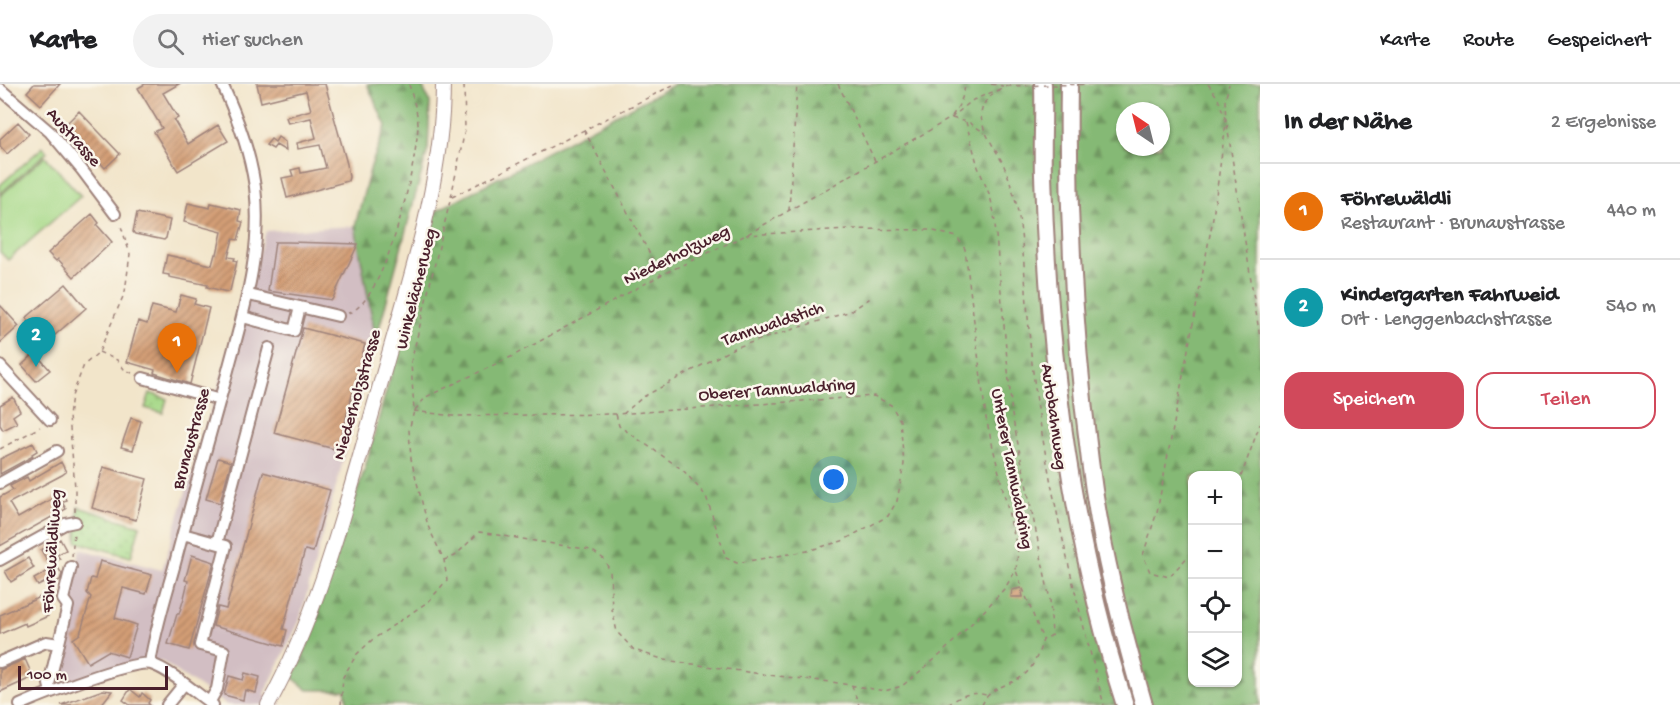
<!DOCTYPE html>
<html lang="de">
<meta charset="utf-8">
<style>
:root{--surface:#fff;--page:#f2f2f2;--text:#202124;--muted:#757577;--line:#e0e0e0;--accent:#d1495b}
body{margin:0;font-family:"Gochi Hand",sans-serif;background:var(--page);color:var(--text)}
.controls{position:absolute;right:18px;bottom:18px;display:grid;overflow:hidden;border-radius:12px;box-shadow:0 2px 4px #0004}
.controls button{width:54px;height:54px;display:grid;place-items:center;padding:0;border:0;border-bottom:2px solid var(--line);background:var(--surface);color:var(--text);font:30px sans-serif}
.compass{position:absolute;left:1116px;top:18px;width:54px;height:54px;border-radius:50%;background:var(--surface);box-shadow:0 2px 4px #0004;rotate:325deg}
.scale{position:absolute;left:18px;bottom:15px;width:150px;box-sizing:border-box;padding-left:6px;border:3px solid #4a1f2b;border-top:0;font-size:16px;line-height:21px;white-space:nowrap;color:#4a1f2b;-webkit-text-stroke:4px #fbf7ec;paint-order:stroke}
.you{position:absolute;left:834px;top:396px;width:21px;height:21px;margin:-15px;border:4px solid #fff;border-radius:50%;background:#1a73e8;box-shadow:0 0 0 9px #1a73e833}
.badge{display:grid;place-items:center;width:39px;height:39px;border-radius:50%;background:var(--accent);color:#fff;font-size:20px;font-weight:700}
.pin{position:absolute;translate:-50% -50px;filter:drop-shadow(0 2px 3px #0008)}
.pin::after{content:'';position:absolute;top:32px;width:21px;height:18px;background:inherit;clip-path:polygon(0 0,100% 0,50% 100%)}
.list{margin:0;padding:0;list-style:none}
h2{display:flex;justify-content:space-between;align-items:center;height:78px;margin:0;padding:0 24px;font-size:26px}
h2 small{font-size:20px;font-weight:400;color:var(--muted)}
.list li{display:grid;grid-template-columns:39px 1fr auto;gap:18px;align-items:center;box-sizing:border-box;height:96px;padding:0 24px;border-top:2px solid var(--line)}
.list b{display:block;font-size:22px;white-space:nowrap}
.list p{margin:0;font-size:20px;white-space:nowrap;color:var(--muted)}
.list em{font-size:20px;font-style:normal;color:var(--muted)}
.actions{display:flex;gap:12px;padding:18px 24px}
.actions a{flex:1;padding:14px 0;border:2px solid var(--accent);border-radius:18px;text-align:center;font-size:21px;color:var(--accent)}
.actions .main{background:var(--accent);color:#fff}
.icon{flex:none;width:33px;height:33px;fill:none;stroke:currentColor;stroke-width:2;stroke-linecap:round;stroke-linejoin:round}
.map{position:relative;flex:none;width:1260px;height:621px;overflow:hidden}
header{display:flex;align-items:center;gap:36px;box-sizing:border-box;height:84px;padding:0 30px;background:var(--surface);border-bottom:2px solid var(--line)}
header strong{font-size:28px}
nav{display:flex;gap:33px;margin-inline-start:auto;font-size:21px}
.search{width:420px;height:54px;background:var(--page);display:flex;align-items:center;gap:15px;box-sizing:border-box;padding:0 21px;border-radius:33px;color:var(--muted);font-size:22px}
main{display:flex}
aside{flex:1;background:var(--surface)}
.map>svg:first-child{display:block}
</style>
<header>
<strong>Karte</strong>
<div class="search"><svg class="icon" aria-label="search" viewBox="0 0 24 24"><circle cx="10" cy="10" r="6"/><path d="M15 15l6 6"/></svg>Hier suchen</div>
<nav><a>Karte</a><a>Route</a><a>Gespeichert</a></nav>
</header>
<main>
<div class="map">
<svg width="1260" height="621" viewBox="0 0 1260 621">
<defs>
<pattern id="forest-firs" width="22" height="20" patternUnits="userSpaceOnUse" patternTransform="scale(1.5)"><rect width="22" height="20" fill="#85b975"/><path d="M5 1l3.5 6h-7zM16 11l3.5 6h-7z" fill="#6f9660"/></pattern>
<pattern id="park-dots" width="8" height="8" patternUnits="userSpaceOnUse" patternTransform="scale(1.5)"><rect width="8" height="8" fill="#a7d989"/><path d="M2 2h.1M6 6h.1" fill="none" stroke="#91ba76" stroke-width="1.8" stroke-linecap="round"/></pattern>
<pattern id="building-hatch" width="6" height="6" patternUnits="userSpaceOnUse" patternTransform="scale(1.5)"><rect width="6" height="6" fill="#d39e76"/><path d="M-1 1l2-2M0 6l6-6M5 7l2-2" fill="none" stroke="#ad8061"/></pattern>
</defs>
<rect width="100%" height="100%" fill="#fbf7ec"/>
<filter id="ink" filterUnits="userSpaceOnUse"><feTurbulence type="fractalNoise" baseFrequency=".0167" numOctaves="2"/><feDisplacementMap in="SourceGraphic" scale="12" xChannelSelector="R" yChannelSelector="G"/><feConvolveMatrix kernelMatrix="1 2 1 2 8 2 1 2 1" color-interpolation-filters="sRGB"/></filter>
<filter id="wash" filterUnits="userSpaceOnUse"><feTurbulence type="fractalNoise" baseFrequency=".008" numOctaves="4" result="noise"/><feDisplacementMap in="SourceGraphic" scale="24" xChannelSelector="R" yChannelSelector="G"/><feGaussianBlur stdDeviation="1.35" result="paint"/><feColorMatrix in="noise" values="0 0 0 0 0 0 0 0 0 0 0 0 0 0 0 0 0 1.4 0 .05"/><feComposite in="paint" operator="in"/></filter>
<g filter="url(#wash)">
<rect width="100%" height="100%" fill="#f2e5ca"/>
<path fill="#d2bec3" d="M355,142L376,256L299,538L264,611L284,621H227L161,577L57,601L80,465L162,486L266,147Z"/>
<path fill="url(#forest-firs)" stroke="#686c50" stroke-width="1.5" fill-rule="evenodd" d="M367,0H421L430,18L428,65L376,256L355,142L371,82L386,42Z
M675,0H1260V621H348L345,606H308L293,594L316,542L314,540L365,384L436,127ZM1125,27H1161V63H1125ZM1192,392H1238V598H1192Z"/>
<path fill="url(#park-dots)" stroke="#787c5a" stroke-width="1.5" d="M150,309L167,315L163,329L145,324Z
M78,423L140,442L131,473L77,458Z"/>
<path fill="#a7d989" stroke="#787c5a" stroke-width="1.5" d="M43,63L47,68L0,110V101Z
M45,72L81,112L8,176L0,168V112Z"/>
<g id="blocks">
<path fill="url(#building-hatch)" d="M34,0H60L41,21L27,8Z
M145,0H179L163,9L178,34L174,36L188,60L218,41L228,57L178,87L154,48L162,44L138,4Z
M257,0H325L347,80L349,93L348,97L287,114L282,94L293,92L291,86L300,84L301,89L326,84L320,61L298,65L297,59L316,54L311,34L288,39L286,33L311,26L306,7L261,18Z
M79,27L120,70L105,84L65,41Z
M18,38L29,50L7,70L0,62V55Z
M278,53L285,58L286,67L276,61L273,65L266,61L271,55L275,58Z
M188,119L210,124L211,119L241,126L239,137L243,138L238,156L233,155L228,173L235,174L234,176L237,177L230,207L227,208L207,203L208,201L169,193V191L163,190L167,171L212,181L215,170H217L222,148L184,138Z
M137,129L170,136L166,154L164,156L135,150L133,148Z
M92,130L99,139L97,141L112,158L74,193L58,175L56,177L48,169Z
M275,158H288L358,160L332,216L268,207Z
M66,200L86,224L47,258L26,234Z
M181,211L196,215L194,220L209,224L190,300L154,289L155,286L127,278L138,237L147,240L152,222L176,228Z
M0,221L19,242L0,259Z
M303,244L365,260L338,366L274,349Z
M35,269L50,286L36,297L22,281Z
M13,313L20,327L13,332L17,339L3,346L0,341V321Z
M131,334L141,337L133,366L121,363Z
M33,359L37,367L32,370L33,372L0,390V375Z
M218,374L231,378L220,419L206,415Z
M61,378L66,388L62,391L9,419L18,434L62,409L66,416L62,418L66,425L0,462V413L13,406L10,402L27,393L29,397Z
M103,383L147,395L136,436L92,424Z
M263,388L330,406L313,468L305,466L283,545L287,546L283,562L213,542L218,523L226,525Z
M60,455L66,466L57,471L60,475L50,481L41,466Z
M192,471L214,478L189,566L168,560L177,530H179L184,514L188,497L185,496Z
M28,474L34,484L11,498L5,487Z
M100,477L152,491L146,510L123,504L115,534L137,541L127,573L108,567L88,579L73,555L80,550L91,513L87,509L91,494L95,495Z
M57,482L62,490L60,496L51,501L48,497L38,502L34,495Z
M1021,504L1023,513H1011L1012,506Z
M40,513L48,532L26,542L25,539L0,550V531Z
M25,575L33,593L0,608V586Z
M245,589L260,593L256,609L245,606L243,616L224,611L229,592L243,596Z
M130,605L140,613L142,609L150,616L148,619L150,621H130L123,616Z
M103,606L112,607L101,621H61Z"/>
</g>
</g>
<g filter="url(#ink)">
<use href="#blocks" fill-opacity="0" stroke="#9e827a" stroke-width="1.5"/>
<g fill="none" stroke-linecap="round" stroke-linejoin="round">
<defs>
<path id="minor" d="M0,5L50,48L82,86L115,130
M249,211L338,232
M243,233L294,247L300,223
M0,282L50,336
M143,294L220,316
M0,399L57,367
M183,450L226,462L200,561L224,567L217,605L209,619
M217,459L269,264
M0,476L65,440L75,438
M0,578L46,558L59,560
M150,579C155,547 165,515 174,483C191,418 209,354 227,290C243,229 263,168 255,103C250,68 237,32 222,0
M51,608L49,600L68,522L63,515L71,483
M20,621C40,612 134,575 151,580C169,585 197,610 213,621
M167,621L184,600"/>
<path id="major" d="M268,621C322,523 348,412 379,305C406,207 443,102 443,0"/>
<path id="highway" d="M1043,0C1044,30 1042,61 1043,91C1048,269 1070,451 1125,621
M1069,0C1067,126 1074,252 1090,377C1100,459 1121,541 1144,621"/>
</defs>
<use href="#minor" stroke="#9e827a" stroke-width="14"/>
<use href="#major" stroke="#9e827a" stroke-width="16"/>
<use href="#highway" stroke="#9e827a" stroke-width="20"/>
<path stroke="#9e827a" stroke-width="1.5" stroke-dasharray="4.5 4.5" stroke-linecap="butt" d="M838,0L875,77
M991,0L1003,2
M1208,0L1218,14L1226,37
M1001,5C961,27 992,55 1004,82C1010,95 1017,120 1019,134C1026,185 1027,237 1033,288C1047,401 1075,511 1104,621
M952,32C959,22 964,13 965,0
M952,34L970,39L985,49
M966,38L978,83L990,112L994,129L1012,331L1050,516L1052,551L1043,556
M1227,41L1260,254
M584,46L661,191
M452,113L675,0
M789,126L797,0
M348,229C386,219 417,78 418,41C418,28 412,13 409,0
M99,268L117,276L124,285L132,289
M415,326L426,313L511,273L661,191L746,151L951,34L973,16L1007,2
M414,327L453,332L616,330L874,312L891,321L900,336L904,380L897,417L888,432L842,457L807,467L737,479L726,474L706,412L683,386L619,342L616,330
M623,330L643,313L734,264L851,227L872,213
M0,365L40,343
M1238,401L1260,340
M75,428V404L69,332L72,312L84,281L99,268L125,208L130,170L120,139
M1192,468L1169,493L1150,488L1143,471L1157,428L1212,140L1226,39L1225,17L1229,0
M72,473L74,448
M444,476L455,472L479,448L591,466L604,475L610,487L612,525L617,548L634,566L665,576L768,591L832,598L885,607L902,602L940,571L983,528L1005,504L1016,486L1018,468L986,334L965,165L957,153L930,146L849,145L746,151
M852,602L859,621
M341,621L343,593L357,570L372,556L429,517L447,496L444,476L428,442L411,375L409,346L414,327L411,278L451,113L465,46L464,0
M948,621C960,612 970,607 986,611
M982,621C990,601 1009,603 1024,591C1034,583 1039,568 1043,556L1016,487"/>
<use href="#minor" stroke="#fff" stroke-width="10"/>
<use href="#major" stroke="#fff" stroke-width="14"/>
<use href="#highway" stroke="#fff" stroke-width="16"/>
<path stroke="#9e827a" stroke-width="1.5" stroke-dasharray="4.5 4.5" stroke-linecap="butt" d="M1007,2L1097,0"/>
</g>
</g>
<g text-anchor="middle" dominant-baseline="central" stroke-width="5" stroke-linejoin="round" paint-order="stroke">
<g font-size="18" fill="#4a1f2b" stroke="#fbf7ec">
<text transform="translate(73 54) rotate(48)">Austrasse</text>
<text transform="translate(677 172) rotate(-26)">Niederholzweg</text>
<text transform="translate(417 205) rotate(-76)">Winkelächerweg</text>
<text transform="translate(773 241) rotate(-19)">Tannwaldstich</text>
<text transform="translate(777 307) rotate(-4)">Oberer Tannwaldring</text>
<text transform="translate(358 311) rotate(-74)">Niederholzstrasse</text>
<text transform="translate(1053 333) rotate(82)">Autobahnweg</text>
<text transform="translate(192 355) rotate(-75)">Brunaustrasse</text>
<text transform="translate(1011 385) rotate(79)">Unterer Tannwaldring</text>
<text transform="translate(53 467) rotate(-86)">Föhrewäldliweg</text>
</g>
</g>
</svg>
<div class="controls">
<button>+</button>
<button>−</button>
<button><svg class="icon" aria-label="locate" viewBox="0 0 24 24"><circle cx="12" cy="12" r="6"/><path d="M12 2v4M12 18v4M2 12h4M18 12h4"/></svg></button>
<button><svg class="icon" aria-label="layers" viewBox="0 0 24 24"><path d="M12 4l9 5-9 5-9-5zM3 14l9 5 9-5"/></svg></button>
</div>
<svg class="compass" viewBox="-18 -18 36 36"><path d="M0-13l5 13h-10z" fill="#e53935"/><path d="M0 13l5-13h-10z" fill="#757577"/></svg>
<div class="scale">100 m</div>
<div class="you"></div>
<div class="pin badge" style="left:177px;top:289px;background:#e8710a">1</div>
<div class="pin badge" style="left:36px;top:283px;background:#0f9aa8">2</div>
</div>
<aside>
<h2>In der Nähe<small>2 Ergebnisse</small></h2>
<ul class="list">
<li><span class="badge" style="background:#e8710a">1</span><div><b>Föhrewäldli</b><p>Restaurant · Brunaustrasse</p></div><em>440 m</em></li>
<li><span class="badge" style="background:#0f9aa8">2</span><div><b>Kindergarten Fahrweid</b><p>Ort · Lenggenbachstrasse</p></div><em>540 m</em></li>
</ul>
<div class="actions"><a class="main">Speichern</a><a>Teilen</a></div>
</aside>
</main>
